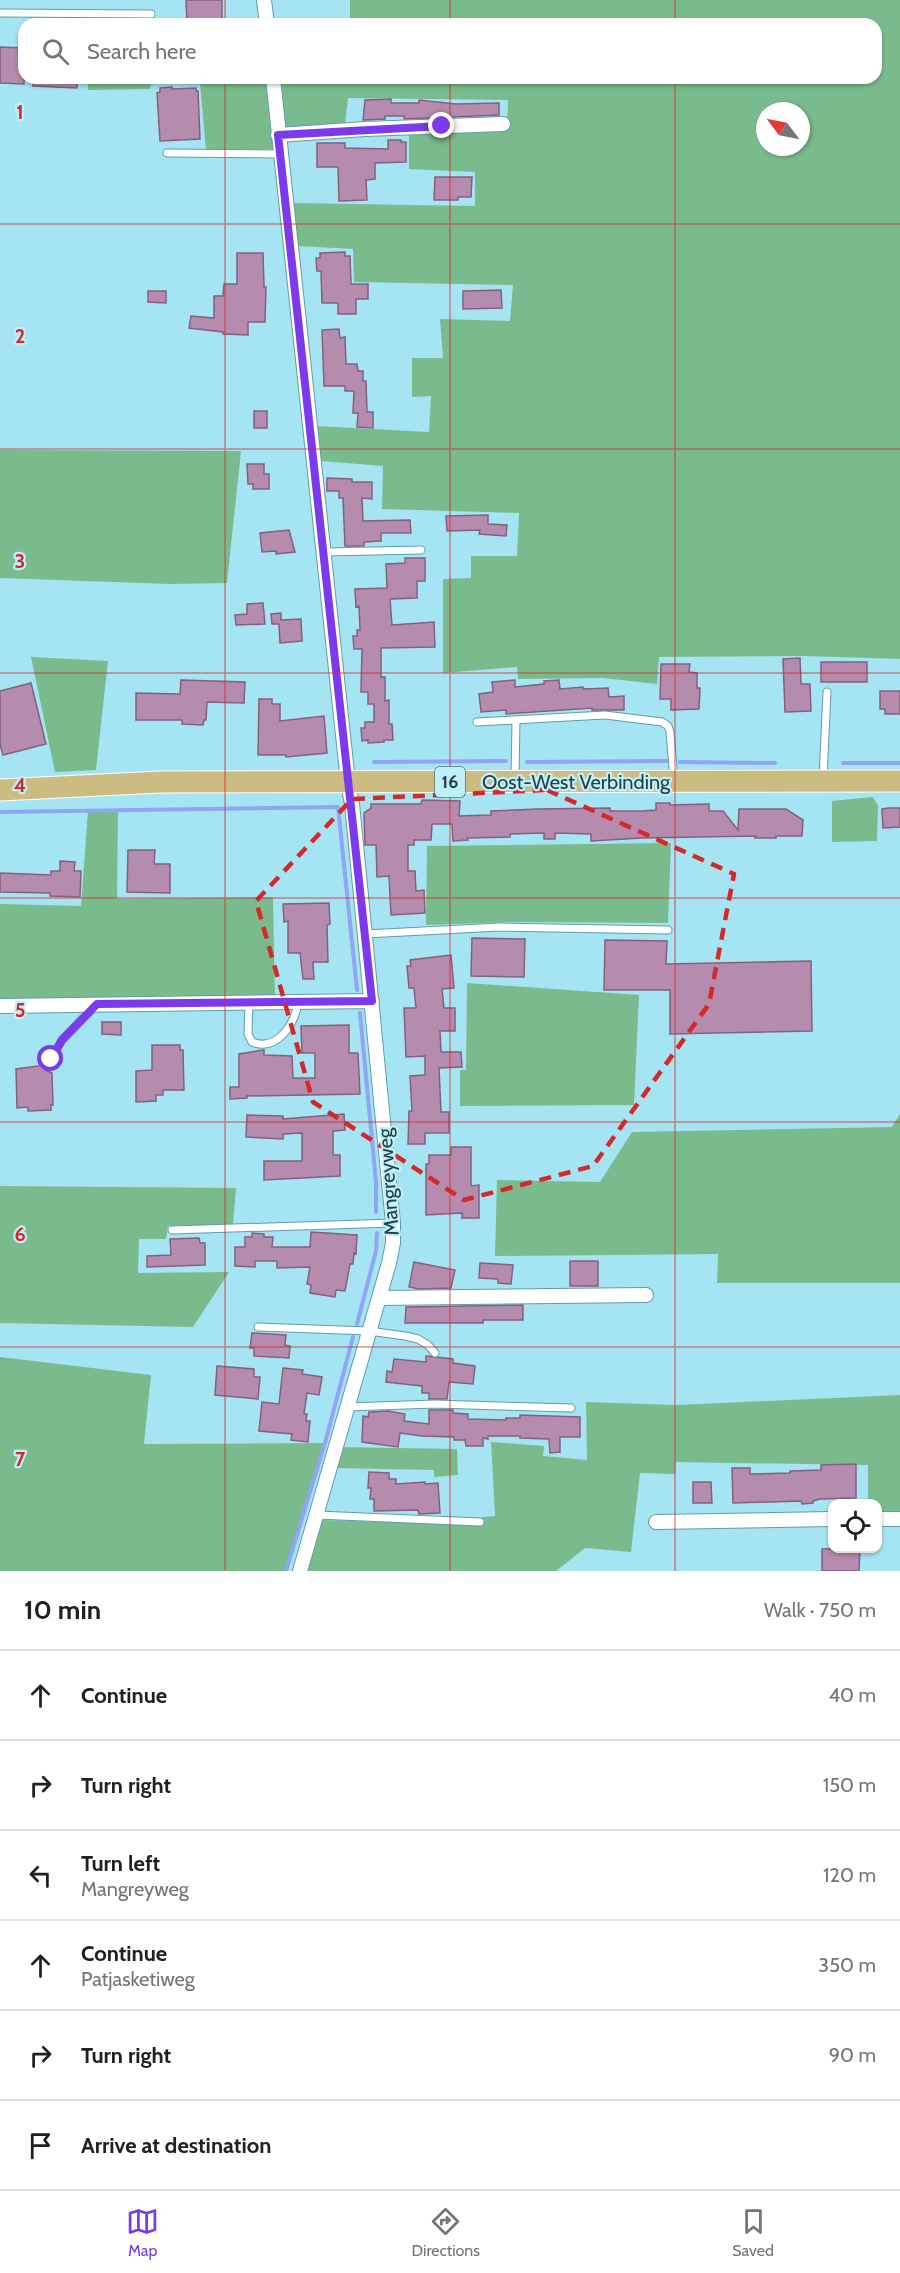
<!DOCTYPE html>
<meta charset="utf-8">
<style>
:root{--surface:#fff;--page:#f2f2f2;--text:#202124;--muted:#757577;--line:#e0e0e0;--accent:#7c3aed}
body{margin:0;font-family:Cabin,sans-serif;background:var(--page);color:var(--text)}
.controls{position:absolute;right:18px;bottom:18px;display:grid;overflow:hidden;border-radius:12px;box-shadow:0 2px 4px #0004}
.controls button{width:54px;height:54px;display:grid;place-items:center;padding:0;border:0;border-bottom:2px solid var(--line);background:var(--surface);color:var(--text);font:30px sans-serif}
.compass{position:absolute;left:756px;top:102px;width:54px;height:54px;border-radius:50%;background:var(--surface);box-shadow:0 2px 4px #0004;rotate:302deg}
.stop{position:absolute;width:18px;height:18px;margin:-14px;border:4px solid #7c3aed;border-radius:50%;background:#fff}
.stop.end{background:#7c3aed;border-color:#fff;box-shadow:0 2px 6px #0008}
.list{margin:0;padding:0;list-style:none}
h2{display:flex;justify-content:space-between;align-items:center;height:78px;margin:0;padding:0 24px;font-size:26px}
h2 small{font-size:20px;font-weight:400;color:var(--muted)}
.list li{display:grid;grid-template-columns:39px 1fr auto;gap:18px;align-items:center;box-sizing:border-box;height:90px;padding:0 24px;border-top:2px solid var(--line)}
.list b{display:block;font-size:22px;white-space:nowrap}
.list p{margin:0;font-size:20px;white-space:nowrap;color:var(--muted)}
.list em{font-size:20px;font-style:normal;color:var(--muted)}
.icon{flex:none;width:33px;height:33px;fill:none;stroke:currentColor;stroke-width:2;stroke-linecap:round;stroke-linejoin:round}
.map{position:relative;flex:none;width:900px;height:1571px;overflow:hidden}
.search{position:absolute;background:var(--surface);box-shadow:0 2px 4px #0004;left:18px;right:18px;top:18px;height:66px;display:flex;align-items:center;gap:15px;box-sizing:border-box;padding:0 21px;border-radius:18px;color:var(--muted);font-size:22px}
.sheet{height:618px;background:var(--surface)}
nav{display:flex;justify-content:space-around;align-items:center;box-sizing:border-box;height:84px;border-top:2px solid var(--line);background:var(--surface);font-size:16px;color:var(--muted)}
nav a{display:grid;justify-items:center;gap:3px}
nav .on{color:var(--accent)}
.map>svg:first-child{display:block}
</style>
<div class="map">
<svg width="900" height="1571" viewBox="0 0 900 1571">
<rect width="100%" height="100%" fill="#a5e5f3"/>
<path fill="#7abb8d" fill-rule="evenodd" d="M350,0H900V659L804,656L659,657L657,684L603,678L518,679L517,667L443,673V579L471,578V556H517L519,513L382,509L383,466L320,461L316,426L429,432L431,396L412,397V358H443L440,319L510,321L513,285L354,282L353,249L297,246L292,203L475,206V172L409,169V129H507L508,100L348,98L345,124L288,128L285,127L276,78H876V24H350ZM765,111H801V147H765Z
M61,17L124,18L123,24H61Z
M88,78H268L276,149L206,150L200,83L151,84L150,89L88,90Z
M0,450L241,451L227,583L170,584L0,578Z
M31,657L108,661L96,770L55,772Z
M873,797L878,806L877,841L832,842V801Z
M118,810L117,899L273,897L275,1000L0,1002V904L81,906L88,811Z
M671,843L668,923L508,922L426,925L427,846Z
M467,983L639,995L634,1105L460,1106V1070H466Z
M900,1114V1283H717L718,1254L495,1256L497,1180L600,1182L632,1132L892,1127Z
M0,1186L236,1188L233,1224L168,1226L166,1239H139L138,1273L229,1272L193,1327L0,1323Z
M0,1357L151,1375L144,1444L325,1443L286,1571H0Z
M900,1395V1515H878V1504L868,1503V1465L676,1462L675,1474L640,1473L631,1552L585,1548L556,1571H305L322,1520L482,1525V1517L495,1516L491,1442L544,1446L543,1456L587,1460L586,1402L677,1405Z
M338,1447L457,1449L458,1475L434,1477V1470L333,1468Z"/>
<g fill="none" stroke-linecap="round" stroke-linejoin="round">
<path stroke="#90a4f8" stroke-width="4" d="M374,762L506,761
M527,762L668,761
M680,762L775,763
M843,763H900
M0,812L338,807L357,990
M360,1013L376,1182V1212
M357,1324L376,1251L377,1233
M286,1571L325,1443L353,1337"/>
</g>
<path fill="#b58cad" stroke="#855f7e" stroke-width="1.5" d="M186,0H222V24H187Z
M0,47L24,48V84L0,83Z
M33,78H77V88L33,86Z
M172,87V89L196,88V91H198L200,139L160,141L157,93L160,92V88Z
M391,99V103H419V100L456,104L499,103V115L404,119V116H385V119L363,120L365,100Z
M388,140H401V142H406V162L375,163V179L366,180L367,200L339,201L338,167H317V143H345V148L388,149Z
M435,177H472L471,197H458V200H434Z
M345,252V256H350L351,284H368V299H356V314H338V303H322L321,271H317L316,258H320V253Z
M237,253H263L264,287H266L265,322H248V335L223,334V332L189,328L191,316L214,318V296H223L224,284H237Z
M501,290L502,308L463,309V291Z
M148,291H166V303L148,302Z
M339,329L340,338L345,337L346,364H357L358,371H363V381H366L367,412H373V428L357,427L358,413H353L354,391H345V386H324L322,330Z
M254,411H267V428H254Z
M247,464H264V474H269V489H253V484H248Z
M327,478L352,479V482H372V499L362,498L363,521L410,520L411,533H381V541L364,542V546H345L343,498H339V491H327Z
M488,515V524L507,525L506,536L479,534L480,530L447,531L446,516Z
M289,530L295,552L276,554V551L262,552L260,533Z
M405,558H425V581H417V598L390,599L392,625L434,622L435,647L381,648V677H385V701L389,700V724H392L393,740H384V742L368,743V740L362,741L361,728H365V722H374V704H368V692H361L362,649H354L353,636H357V630H360L359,606L356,607L355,589L387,588L386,564L405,563Z
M263,603L265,624L236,625L235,615L247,614V604Z
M281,613V620L301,619L302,641L280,643L279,624H272L271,614Z
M800,658L801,684H810L811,711L785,712L783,659Z
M821,662H867V682H821Z
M661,664H690L689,672L697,673V688H700L699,709L671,710V699H660Z
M181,680L245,682L244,703L207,702L206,720H204L203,725L182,724V720H136V693L180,694Z
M515,680V687L544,684V681L559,680L560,689L583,687V689L608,688L609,697L624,696V710H592V708L506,714V710L481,712L479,694L493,692L492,682Z
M31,683L46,744L3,755L0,745V691Z
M880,691H900V714H885V709H880Z
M259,699H272V704H280V721L324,716L327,753L286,757V755H258Z
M422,800L460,801L459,816L491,815V811L538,809L610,808V811H642L656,810V803H670V805L709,804V811H723L738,830L739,809H786L803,820L802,836H776V838H755L756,836L642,838L591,841V834L555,833V839H544V833L510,834V837L467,838L468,840L453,841L452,824H432L431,840H414V845H408V871H415L416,891L424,890L425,913L391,915L389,876L377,877L376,845H365L364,813L371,808V804H421Z
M888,808H900V827L883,828L882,809Z
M128,850H155L154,864H170V893L127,892Z
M60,861L75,862L74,871H81L80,897L50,896V893L0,892V873L51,875V871H60Z
M329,903L330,924L327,925L328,962H313L314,979H303L300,953H288V921L284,922L283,904Z
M472,938L525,939L524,977L471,976Z
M605,940L667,941L666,964L811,961L812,1031L670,1034V990H604Z
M451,955L454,988L442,989L444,1008H455V1031H440L441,1052H461L462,1067L439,1068L441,1112H449V1133H425V1144H408L409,1111H412L410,1076L425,1075V1056L406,1057L404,1008H416L414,988H409L407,966H411L410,960Z
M102,1022H121V1035L102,1034Z
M349,1025V1053H358L360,1094L247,1096V1098L230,1099V1087H239V1054L264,1050V1055L292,1056L293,1078H315V1053H302L301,1026Z
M152,1045H180V1050H183L184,1090H163V1095H156V1101L136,1102V1071L152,1070Z
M45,1065V1070L52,1073L53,1105H51V1110L28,1111V1107L17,1108L16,1069Z
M344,1114L345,1130L333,1131V1155H340V1176L264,1180V1161H302V1133L283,1134V1139L246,1137L247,1115L283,1116V1119Z
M451,1147H471V1186L479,1185V1218H462V1213L426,1215V1164H429V1155H451Z
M311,1232L357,1235L356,1254L354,1253L353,1264H350L345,1291L336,1290L335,1297L310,1293L311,1285L307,1284L310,1267L277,1268V1261H255V1267L235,1266V1247H245V1237H252V1233L264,1234V1237H273L272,1247H310Z
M199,1238L200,1243H205V1265L147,1267V1256L171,1255L170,1239Z
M570,1261H598V1286H570Z
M414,1262L455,1270L451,1288L419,1289L409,1287Z
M480,1263L513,1265L511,1284L498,1283V1279L479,1278Z
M523,1305V1320H483V1323H405L406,1307Z
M252,1333L286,1335L285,1345L290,1346L289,1358L254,1356V1348H250Z
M426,1356L453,1359V1363L475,1366L473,1384L449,1382L447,1399H429V1393H422V1386L386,1382L387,1371L392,1372L394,1359L426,1362Z
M217,1366L254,1369V1377H260L258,1399L215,1395Z
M283,1368L303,1370L302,1374L322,1377L319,1395L307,1393L304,1414H307L306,1421H310L308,1442L291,1440L292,1434L259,1431L262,1402L279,1404Z
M429,1410H453V1413L468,1414V1419L506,1420V1418H520V1415L580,1417V1437H560V1452L550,1453L549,1439L520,1438V1436H488V1439L483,1438V1446H466L465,1440H454V1437L422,1436L400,1433L398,1447L362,1442L363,1416L368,1417L369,1412L388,1411L405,1414L404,1421L429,1424Z
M856,1464V1498L820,1499L813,1501V1503L802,1504L801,1501L733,1503L732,1468H750V1474L790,1473V1471L821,1470V1465Z
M369,1472L389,1473V1479H396V1484L425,1482V1484L438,1483L440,1513L419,1514L418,1510L374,1511V1499H370L371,1488H368Z
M693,1482H711L712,1503H693Z
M860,1548L859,1571H822V1549Z"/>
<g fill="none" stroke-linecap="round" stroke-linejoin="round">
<defs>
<path id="service" d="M0,13L151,14
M167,153L281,154
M324,552L421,550
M477,722L605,715L662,722L668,726L670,732L674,779
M515,779L516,720
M823,779L827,692
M366,934L499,927L668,930
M249,1002L248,1034L252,1042C277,1052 295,1024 298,1002
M51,1059L62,1040L95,1006
M172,1230L393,1223
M258,1327L369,1331L405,1336L418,1339L428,1345L435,1353
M347,1407L435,1404L571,1408
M317,1515L480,1522"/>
<path id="minor" d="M264,0L267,24
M273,78L348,782L352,804L393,1223V1243L389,1263L300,1571
M278,135L365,129L503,124
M0,1006L372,1001
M379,1298L646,1295
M878,1519H900
M656,1522L832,1519"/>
<path id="primary" d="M0,790L160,782L900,781"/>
</defs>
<use href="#service" stroke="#5f9daa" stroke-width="9"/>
<use href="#minor" stroke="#5f9daa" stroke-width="16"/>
<use href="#primary" stroke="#fff" stroke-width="23"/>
<use href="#service" stroke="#fff" stroke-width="7"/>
<use href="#minor" stroke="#fff" stroke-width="14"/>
<use href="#primary" stroke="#cdbc82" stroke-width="21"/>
</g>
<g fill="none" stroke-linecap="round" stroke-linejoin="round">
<path stroke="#7c3aed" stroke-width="8" d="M51,1059L62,1040L97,1004L372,1001L278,135L442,126"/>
</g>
<path fill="none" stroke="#d62828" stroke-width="4.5" stroke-dasharray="12 8" stroke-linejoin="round" d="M547,790L734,874L709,1004L593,1166L464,1200L313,1102L256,901L352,799Z"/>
<path fill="none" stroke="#d62828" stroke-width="1.5" stroke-opacity="0.55" d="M225,0V24M450,0V24M675,0V24M225,78V1571M450,78V1571M675,78V1571M0,224H900M0,449H900M0,673H900M0,898H900M0,1122H900M0,1347H900"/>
<g text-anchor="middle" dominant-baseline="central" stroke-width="4.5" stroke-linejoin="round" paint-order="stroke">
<rect fill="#bef0fb" stroke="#52737a" stroke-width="1.5" x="435" y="767" width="30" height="30" rx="4.5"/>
<g font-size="18" font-weight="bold" fill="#243e43">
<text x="450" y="782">16</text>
</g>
<g font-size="20" fill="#243e43" stroke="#bef0fb">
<text x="576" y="782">Oost-West Verbinding</text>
<text transform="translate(388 1182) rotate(-94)">Mangreyweg</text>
</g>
</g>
<g font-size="20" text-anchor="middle" font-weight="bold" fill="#d62828" stroke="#bef0fb" stroke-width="4.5" stroke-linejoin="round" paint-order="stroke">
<text x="20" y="119">1</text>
<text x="20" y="343">2</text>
<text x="20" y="568">3</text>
<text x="20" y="792">4</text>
<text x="20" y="1017">5</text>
<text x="20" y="1241">6</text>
<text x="20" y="1466">7</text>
</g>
</svg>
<div class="controls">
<button><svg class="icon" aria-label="locate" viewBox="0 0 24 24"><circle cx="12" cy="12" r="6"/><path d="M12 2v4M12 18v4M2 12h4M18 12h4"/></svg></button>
</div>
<svg class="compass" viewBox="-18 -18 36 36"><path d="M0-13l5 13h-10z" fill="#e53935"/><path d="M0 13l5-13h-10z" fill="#757577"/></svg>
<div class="stop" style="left:51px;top:1059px"></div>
<div class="stop end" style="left:442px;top:126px"></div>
<div class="search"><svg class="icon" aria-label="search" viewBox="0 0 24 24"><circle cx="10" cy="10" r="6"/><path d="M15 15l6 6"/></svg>Search here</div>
</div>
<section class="sheet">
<h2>10 min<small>Walk · 750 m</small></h2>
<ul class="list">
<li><svg class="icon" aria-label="ahead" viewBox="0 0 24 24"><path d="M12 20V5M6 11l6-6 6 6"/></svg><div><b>Continue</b></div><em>40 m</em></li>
<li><svg class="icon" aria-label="right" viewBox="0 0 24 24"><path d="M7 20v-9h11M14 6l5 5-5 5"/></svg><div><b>Turn right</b></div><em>150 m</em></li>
<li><svg class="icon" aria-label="left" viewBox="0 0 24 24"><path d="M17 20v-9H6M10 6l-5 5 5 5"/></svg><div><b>Turn left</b><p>Mangreyweg</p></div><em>120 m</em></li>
<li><svg class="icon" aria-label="ahead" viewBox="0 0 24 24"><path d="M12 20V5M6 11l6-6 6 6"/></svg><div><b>Continue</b><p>Patjasketiweg</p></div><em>350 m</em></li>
<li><svg class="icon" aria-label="right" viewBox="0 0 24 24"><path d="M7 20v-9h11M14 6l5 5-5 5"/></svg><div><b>Turn right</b></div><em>90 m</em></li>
<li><svg class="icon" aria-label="arrive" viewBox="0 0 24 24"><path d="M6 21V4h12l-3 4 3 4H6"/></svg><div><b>Arrive at destination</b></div></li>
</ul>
</section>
<nav>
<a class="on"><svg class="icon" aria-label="map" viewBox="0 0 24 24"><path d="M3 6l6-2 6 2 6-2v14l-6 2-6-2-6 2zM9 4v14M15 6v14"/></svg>Map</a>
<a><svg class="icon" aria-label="directions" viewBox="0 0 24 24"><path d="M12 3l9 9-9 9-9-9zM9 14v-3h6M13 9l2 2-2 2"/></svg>Directions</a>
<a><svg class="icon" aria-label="saved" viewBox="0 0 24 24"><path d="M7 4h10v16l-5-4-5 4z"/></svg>Saved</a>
</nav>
